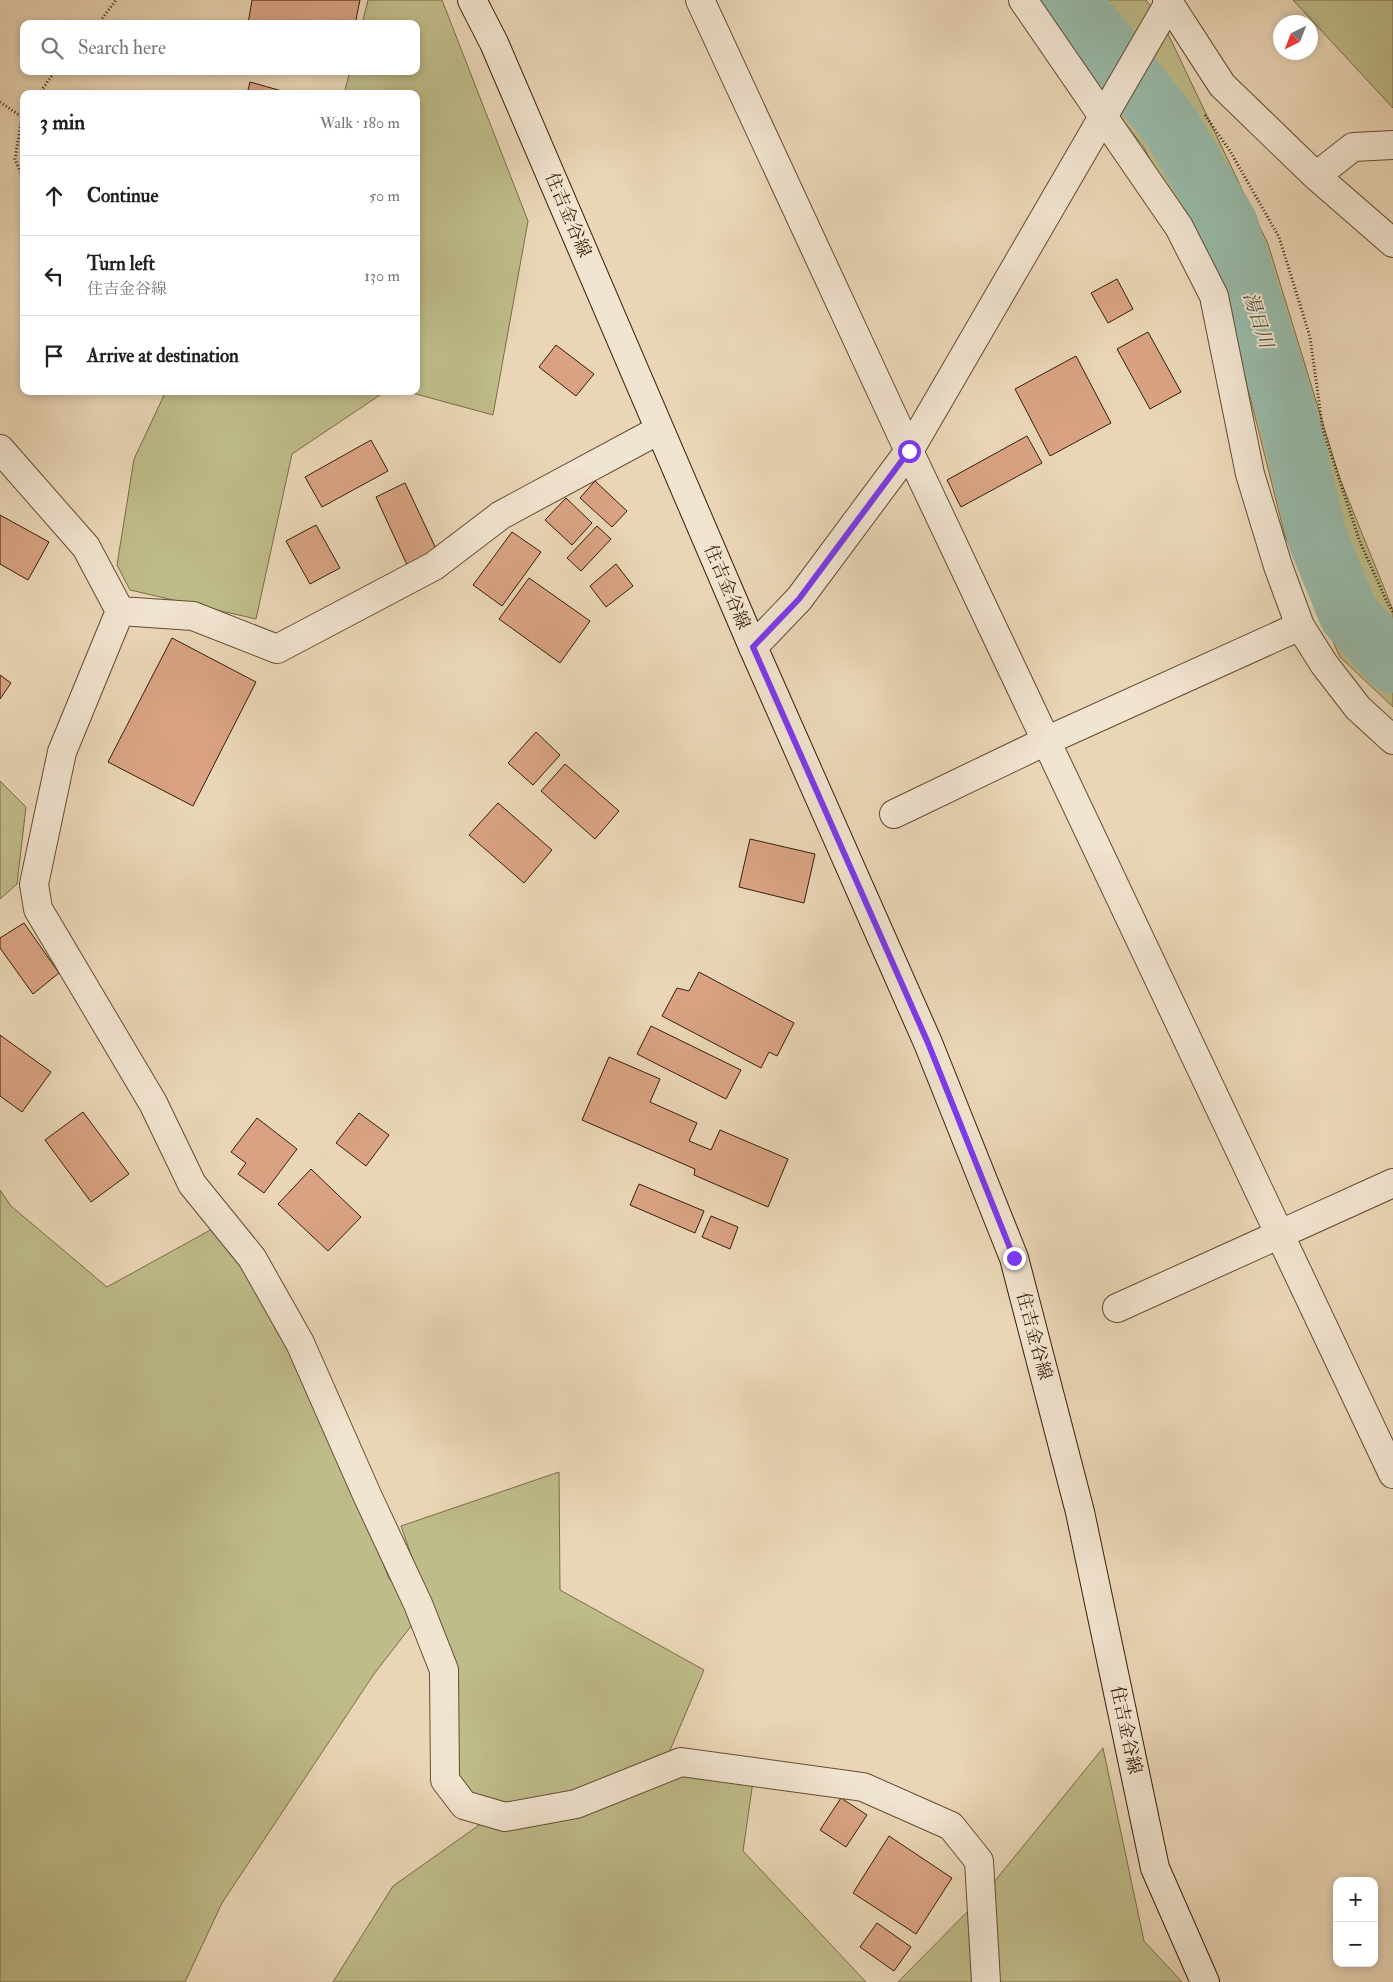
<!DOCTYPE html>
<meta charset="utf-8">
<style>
:root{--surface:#fff;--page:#f6f6f6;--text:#202124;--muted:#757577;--line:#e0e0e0}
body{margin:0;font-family:"IM FELL Double Pica","Noto Serif JP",serif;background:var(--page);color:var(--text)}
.controls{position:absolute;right:15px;bottom:15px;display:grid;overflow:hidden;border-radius:10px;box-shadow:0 2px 8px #0003}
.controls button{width:45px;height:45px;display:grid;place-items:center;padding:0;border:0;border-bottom:1px solid var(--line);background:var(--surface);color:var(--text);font:25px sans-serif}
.compass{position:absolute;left:1273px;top:15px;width:45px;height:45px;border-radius:50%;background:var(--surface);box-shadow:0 2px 8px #0003;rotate:222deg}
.stop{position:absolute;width:15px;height:15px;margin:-11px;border:4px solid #7c3aed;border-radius:50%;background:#fff}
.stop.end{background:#7c3aed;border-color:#fff;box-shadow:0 1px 5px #0008}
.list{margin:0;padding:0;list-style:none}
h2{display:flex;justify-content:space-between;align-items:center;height:65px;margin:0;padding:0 20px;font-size:21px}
h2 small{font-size:16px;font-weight:400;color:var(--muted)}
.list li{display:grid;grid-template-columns:32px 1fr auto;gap:15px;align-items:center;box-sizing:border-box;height:80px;padding:0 20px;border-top:1px solid var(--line)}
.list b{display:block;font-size:19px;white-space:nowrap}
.list p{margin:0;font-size:16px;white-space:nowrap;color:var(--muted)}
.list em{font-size:16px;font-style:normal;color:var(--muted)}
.icon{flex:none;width:28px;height:28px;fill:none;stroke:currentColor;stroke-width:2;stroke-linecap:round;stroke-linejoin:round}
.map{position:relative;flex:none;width:1393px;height:1982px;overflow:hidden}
.search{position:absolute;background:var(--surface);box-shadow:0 2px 8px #0003;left:20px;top:20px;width:400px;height:55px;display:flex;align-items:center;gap:12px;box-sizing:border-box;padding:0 18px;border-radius:10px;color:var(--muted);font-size:19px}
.panel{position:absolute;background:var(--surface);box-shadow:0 2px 8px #0003;left:20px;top:90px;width:400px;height:305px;border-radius:10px}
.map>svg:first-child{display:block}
</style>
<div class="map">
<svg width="1393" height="1982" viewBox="0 0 1393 1982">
<rect width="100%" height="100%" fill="#ead6b6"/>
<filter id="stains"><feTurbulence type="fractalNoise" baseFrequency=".004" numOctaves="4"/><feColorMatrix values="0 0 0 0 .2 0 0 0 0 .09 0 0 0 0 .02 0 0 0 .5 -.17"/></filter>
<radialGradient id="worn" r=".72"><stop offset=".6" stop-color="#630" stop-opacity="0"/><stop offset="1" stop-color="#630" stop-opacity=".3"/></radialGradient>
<path fill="#bebc89" stroke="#7b6c48" d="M368,0H442L528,221L493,415L405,391H416V94H344L350,71H416V24H362Z
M1027,0H1146L1160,17L1268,244L1340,479L1393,610V707L1340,657L1285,536L1227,305L1143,146Z
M1293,0H1393V108Z
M166,391H386L292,454L256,619L130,590L117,565L134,459Z
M0,781L26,807L17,884L0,899Z
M0,1190L11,1206L107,1287L214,1228L300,1343L389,1579L422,1612L374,1674L222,1903L185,1982H0Z
M559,1472L560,1590L704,1670L668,1755L681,1762L753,1781L743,1851L866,1982H333L393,1886L482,1823L451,1787L428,1603L401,1526Z
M1103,1748L1144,1941L1182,1982H898L981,1898Z"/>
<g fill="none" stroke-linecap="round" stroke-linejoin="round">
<path stroke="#98baa9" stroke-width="60" d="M1071,0L1172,128L1228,224L1289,419L1317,537L1349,615L1393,663"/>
</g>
<path fill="#d9a383" stroke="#381d06" d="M252,0H360L355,24H248Z
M250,82L282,91L281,94H247Z
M1117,279L1133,309L1108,323L1091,293Z
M1148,332L1181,392L1150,409L1117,349Z
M556,345L594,374L576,396L539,367Z
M1076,356L1111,423L1050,456L1015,389Z
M1027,436L1042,463L961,507L947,480Z
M371,440L388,471L322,507L305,477Z
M595,481L627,511L612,527L580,498Z
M405,483L439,555L409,569L376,497Z
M566,498L592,523L572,545L545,520Z
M0,515L49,542L28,580L0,564Z
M316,525L340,568L310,584L286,541Z
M597,526L611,539L581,571L567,558Z
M512,532L541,552L502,606L473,585Z
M616,564L633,586L606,607L590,586Z
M529,578L590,621L560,663L499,619Z
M172,638L256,682L193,806L108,762Z
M0,675L11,683L0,699Z
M536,732L560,755L533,785L508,763Z
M565,764L619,811L595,839L541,791Z
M498,803L552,850L524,883L469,835Z
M750,839L815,854L804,903L739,887Z
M24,923L59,973L33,994L0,948V938Z
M699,972L794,1023L777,1056L769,1052L761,1068L662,1016L677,988L689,991Z
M651,1026L741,1070L726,1099L637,1054Z
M0,1035L51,1072L22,1112L0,1096Z
M609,1057L660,1079L650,1102L697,1123L689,1141L711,1150L720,1130L788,1159L768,1207L694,1175L695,1169L582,1120Z
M83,1112L129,1174L91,1202L45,1140Z
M359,1113L389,1135L366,1166L336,1143Z
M257,1118L297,1149L264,1193L238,1174L246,1163L231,1152Z
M311,1169L361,1217L328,1251L278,1204Z
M639,1184L704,1211L695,1233L630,1205Z
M711,1216L738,1227L730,1249L702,1237Z
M841,1798L867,1815L846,1847L820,1830Z
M889,1836L952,1878L916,1934L853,1893Z
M877,1923L911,1947L894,1971L860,1947Z"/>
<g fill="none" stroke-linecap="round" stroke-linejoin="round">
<defs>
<path id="minor" d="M700,0L909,451L1393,1474
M1023,0L1179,227L1214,296L1250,474L1278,566L1300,626L1324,664L1358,708L1393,740
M0,449L86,547L120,611
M120,611L62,752L34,884L38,909L153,1103L192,1184L252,1258L300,1343L367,1495L418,1604L444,1670L445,1780L464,1805L505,1817L576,1804L681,1762L863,1787L951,1826L979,1861L986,1982
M120,611L193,616L277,649L434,566L501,515L659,430
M753,647L799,599L909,451L1169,3
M894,814L1046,741L1300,626
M1117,1308L1393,1183"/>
<path id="tertiary" d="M1167,0L1222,85L1316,176L1393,243
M1316,176L1353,147L1393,145"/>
<path id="secondary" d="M472,0L494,43L753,647L928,1043L1014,1258L1080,1512L1155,1868L1205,1982"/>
</defs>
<use href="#minor" stroke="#644b32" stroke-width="30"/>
<use href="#tertiary" stroke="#644b32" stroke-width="30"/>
<use href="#secondary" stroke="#381d06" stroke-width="30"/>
<path stroke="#381d06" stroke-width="3" stroke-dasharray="1 2.5" stroke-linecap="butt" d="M98,24L116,0
M39,94L55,71
M0,102L22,117L24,116
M1205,115L1230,151L1279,237L1310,337L1323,430L1360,542L1387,602L1393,612
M22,117L15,159L24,180"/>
<use href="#minor" stroke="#f1e4d0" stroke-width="28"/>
<use href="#tertiary" stroke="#f1e4d0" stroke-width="28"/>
<use href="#secondary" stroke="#f1e4d0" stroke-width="28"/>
</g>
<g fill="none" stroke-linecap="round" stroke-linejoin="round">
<path stroke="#7c3aed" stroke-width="6" d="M909,451L799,599L753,647L928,1043L1014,1258"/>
</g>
<g text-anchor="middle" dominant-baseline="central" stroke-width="4" stroke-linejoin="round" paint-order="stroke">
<g font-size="18" fill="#381d06" stroke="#f1e4d0">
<text transform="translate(568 215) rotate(67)">住吉金谷線</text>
<text transform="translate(727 587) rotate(67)">住吉金谷線</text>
<text transform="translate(1034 1336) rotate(75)">住吉金谷線</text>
<text transform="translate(1126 1730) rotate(78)">住吉金谷線</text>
</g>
<g font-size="19" font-style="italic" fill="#554c37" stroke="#f1e4d0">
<text transform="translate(1258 320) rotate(72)">湯日川</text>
</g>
</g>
<rect width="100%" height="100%" filter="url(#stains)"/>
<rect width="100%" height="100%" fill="url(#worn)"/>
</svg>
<div class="controls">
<button>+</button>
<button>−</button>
</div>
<svg class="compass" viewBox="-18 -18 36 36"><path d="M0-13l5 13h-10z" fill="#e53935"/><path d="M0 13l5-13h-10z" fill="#757577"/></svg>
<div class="stop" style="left:909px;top:451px"></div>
<div class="stop end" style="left:1014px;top:1258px"></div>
<div class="search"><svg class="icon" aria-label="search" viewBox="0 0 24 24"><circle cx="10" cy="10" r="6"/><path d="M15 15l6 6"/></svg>Search here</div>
<section class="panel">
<h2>3 min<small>Walk · 180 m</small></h2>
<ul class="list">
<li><svg class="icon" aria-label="ahead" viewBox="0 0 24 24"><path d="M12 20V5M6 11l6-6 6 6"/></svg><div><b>Continue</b></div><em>50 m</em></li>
<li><svg class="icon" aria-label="left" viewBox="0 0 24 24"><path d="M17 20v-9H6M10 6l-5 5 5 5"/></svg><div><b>Turn left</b><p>住吉金谷線</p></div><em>130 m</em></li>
<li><svg class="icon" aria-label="arrive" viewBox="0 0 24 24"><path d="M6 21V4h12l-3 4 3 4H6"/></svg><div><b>Arrive at destination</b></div></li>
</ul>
</section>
</div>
